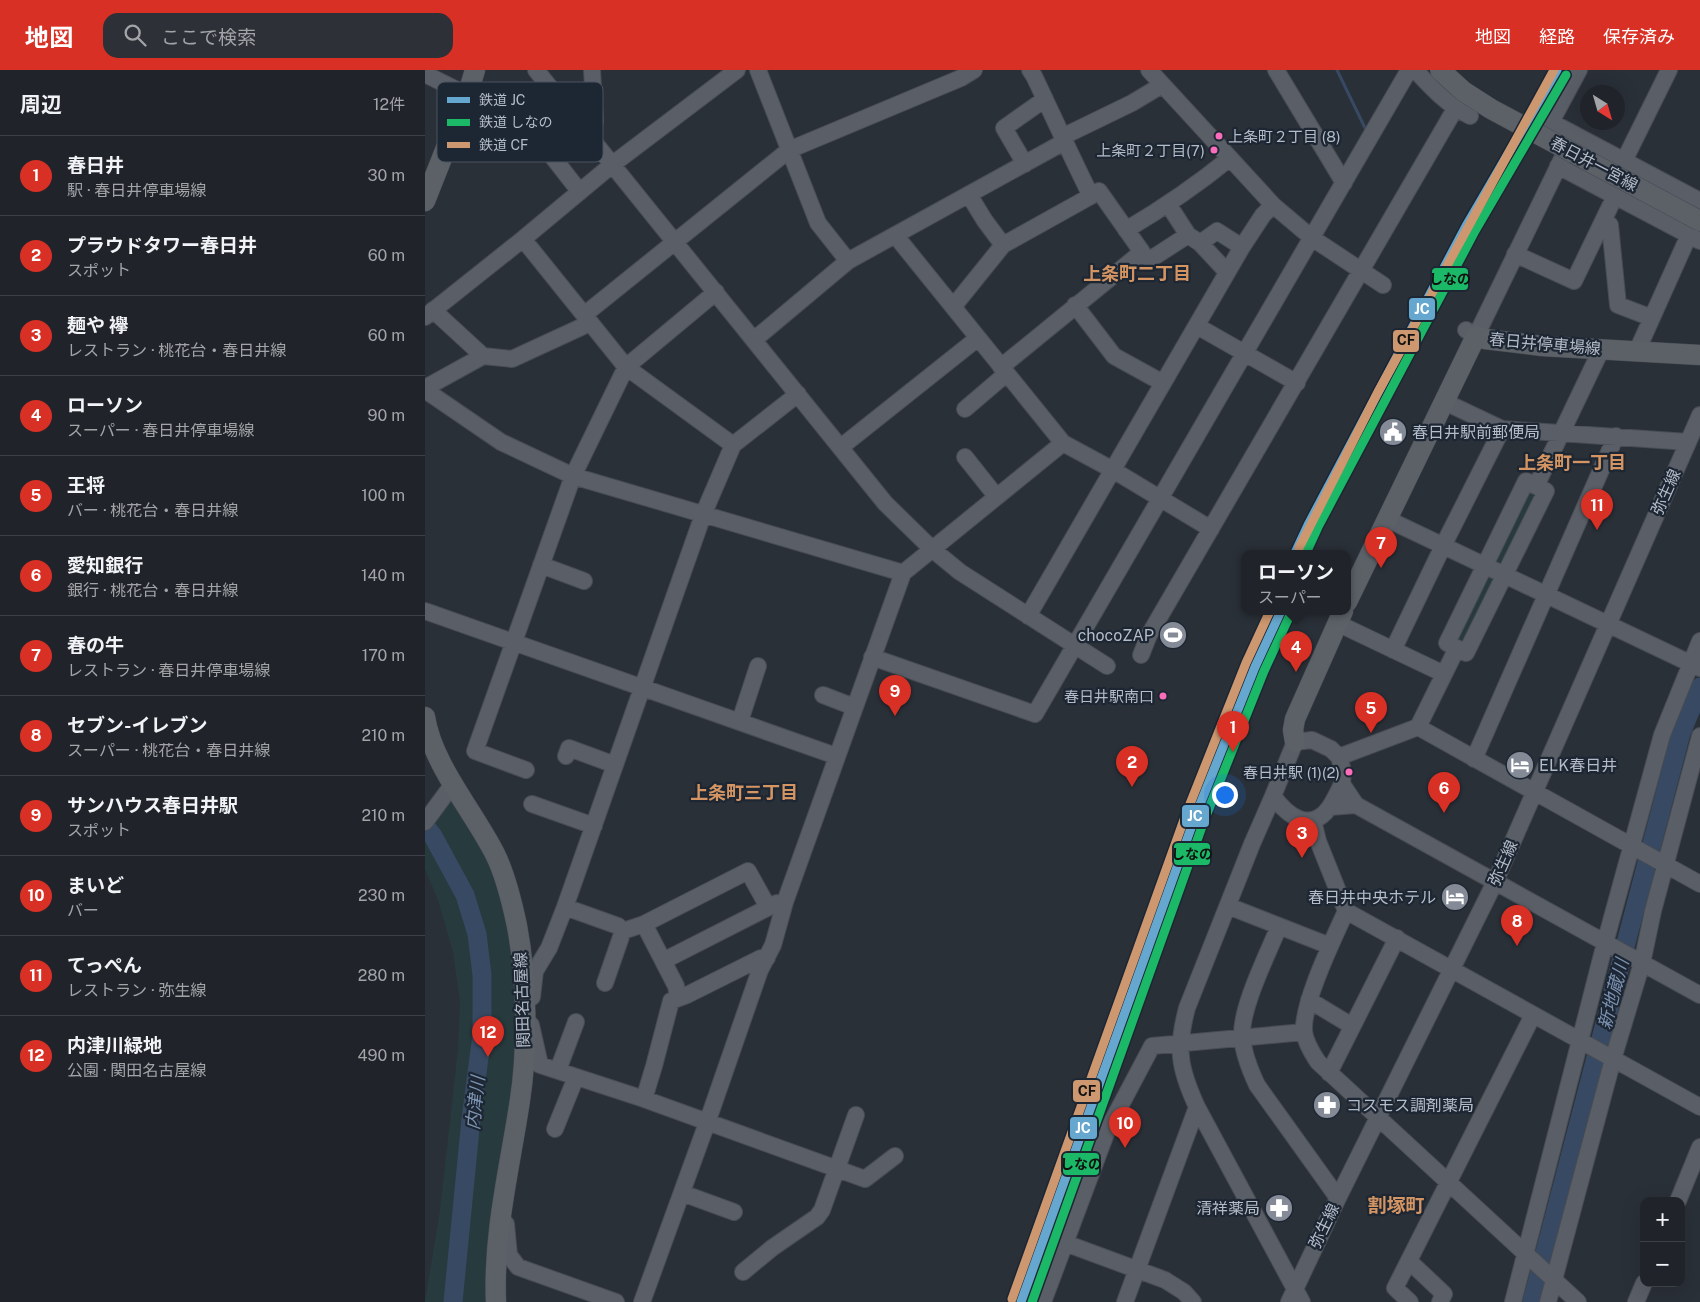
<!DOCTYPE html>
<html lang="ja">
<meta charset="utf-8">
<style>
:root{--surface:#20242a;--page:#2d3036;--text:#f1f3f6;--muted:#a2a4a8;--line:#3d4147;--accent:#d93025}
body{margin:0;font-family:"Public Sans","Noto Sans JP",sans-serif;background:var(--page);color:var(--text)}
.controls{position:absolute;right:15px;bottom:15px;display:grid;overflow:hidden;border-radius:10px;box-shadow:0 5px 20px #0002}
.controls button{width:45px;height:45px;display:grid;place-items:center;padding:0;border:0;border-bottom:1px solid var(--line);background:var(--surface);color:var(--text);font:25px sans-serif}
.compass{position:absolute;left:1155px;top:15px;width:45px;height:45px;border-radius:50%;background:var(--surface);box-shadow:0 5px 20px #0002;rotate:143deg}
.you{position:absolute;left:799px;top:724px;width:18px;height:18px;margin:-12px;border:4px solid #fff;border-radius:50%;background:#1a73e8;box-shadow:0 0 0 8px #1a73e833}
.badge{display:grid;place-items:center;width:32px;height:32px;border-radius:50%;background:var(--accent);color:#fff;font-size:16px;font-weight:700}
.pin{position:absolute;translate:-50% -41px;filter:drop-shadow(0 1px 2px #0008)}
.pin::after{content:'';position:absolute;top:26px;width:18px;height:15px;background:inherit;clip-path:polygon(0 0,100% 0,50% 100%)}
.popup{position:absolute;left:816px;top:480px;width:110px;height:65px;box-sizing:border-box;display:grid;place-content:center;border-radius:10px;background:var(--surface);filter:drop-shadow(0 1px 4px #0005);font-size:16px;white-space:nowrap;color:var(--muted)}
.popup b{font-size:19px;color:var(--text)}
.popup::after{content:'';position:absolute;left:50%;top:100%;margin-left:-10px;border:10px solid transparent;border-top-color:var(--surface)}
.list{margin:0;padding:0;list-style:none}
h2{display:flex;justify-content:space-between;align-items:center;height:65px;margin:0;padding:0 20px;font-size:21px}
h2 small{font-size:16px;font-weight:400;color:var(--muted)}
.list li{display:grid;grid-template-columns:32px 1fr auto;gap:15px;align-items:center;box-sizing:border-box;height:80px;padding:0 20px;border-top:1px solid var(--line)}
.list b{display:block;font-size:19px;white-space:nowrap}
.list p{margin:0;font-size:16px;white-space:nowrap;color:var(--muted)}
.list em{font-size:16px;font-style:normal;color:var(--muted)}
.icon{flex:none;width:28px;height:28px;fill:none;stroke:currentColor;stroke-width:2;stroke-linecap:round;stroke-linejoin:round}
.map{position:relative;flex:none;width:1275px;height:1232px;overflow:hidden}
header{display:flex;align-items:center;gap:30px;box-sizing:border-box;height:70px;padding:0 25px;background:var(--accent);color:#fff}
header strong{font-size:24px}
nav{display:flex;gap:28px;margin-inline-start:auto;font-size:18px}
.search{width:350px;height:45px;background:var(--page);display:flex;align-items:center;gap:12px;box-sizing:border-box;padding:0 18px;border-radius:15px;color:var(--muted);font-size:19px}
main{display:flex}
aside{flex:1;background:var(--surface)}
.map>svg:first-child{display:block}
</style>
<header>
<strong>地図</strong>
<div class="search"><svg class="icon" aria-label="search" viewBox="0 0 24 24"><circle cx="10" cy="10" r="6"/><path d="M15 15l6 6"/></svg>ここで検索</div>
<nav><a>地図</a><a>経路</a><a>保存済み</a></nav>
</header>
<main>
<aside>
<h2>周辺<small>12件</small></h2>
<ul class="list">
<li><span class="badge">1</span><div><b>春日井</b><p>駅 · 春日井停車場線</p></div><em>30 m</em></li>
<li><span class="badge">2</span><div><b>プラウドタワー春日井</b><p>スポット</p></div><em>60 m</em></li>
<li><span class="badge">3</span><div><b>麺や 襷</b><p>レストラン · 桃花台・春日井線</p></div><em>60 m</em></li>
<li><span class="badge">4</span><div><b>ローソン</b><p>スーパー · 春日井停車場線</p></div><em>90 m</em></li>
<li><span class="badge">5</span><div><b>王将</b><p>バー · 桃花台・春日井線</p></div><em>100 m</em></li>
<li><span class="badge">6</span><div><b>愛知銀行</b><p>銀行 · 桃花台・春日井線</p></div><em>140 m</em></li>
<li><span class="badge">7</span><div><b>春の牛</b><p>レストラン · 春日井停車場線</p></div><em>170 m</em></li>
<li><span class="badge">8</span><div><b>セブン-イレブン</b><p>スーパー · 桃花台・春日井線</p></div><em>210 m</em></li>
<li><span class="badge">9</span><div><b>サンハウス春日井駅</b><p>スポット</p></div><em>210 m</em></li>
<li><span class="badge">10</span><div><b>まいど</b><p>バー</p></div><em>230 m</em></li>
<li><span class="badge">11</span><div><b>てっぺん</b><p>レストラン · 弥生線</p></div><em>280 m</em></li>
<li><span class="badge">12</span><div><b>内津川緑地</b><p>公園 · 関田名古屋線</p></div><em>490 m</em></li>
</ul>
</aside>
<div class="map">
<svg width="1275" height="1232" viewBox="0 0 1275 1232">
<rect width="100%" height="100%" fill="#2a3038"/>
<path fill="#273a3e" d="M1102,421L1112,422L1075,495L1070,493L1069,488Z
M1064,505L1070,507L1041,575L1030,568Z
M30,727L76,809L95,946L68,1232H0L15,1140L33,979L35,931L28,882L13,830L0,799V762L22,730Z"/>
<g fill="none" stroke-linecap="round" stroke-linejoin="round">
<path stroke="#384963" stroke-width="3" d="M912,0L942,62"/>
<path stroke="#384963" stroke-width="19" d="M0,756L8,766L40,825L52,864L57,905V965L46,1049L28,1232
M1107,1232L1256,663L1275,617"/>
<defs>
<path id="minor" d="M111,0L460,433L507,479L535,502L682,596
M333,0L393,153L423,191
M724,0L848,135L887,168L958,215
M851,0L919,113
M990,0C1007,18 1022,35 1045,46
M1154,0L1126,52L1275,131
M0,4L42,25
M44,20L87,35L155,122
M159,60L170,51L167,0
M637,67L707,33L737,15
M1199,91L1244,0
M600,94L579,58L620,29
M1133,96L1275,171
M544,125L560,151L578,175
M743,134L763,165L775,173L802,202
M1178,151L1185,155L1193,235L1227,248
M701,160C738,138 772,115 805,88
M470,165L638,373L688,400L786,459
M98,169L201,297L308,375
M775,173L792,161L817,177
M715,184L726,189L763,165
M1090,184L1149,211L1190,126
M650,235L689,286L738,313
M528,237L578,175L666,126
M8,240L58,286L87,289L165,253
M159,245L364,80L536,8L549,0
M0,247L98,169L188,94L312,0
M772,256L872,313
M1041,260L1051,266L1149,64
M330,269L423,191L639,72
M1212,281L1264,165
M576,297L717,182L674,121L666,126C646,86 628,46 609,6L605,0
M0,318L58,286
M0,320L76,372L148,406L478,503
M1020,332L1077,359L1263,372
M540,339L581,304
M416,377L553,268
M540,387L571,426
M1111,416L1101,411L1022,573L1041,583L1121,421L1111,416L1176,280
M962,449L1275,598
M116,495L159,511
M0,541L411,686
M603,546L817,177L838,145L848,135
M912,553L1019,604
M968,580L1018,476L1077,359
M716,585L724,565L1030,39
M447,587L610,644L984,0
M398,625L429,637
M315,651L333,596
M993,657L1275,814
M141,686L144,678L190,695
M914,687L993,657L1032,578
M1049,689L1191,366
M101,700L50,681L148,406L201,297L291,222
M848,726L827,774L762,938C751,979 754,998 772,1037L877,1232
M107,734L169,756
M931,735L1275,925
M905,737L931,735L917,714L918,701L914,687L906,679L887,670L870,672L848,726C862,745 885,764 904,738C909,731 913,722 917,714
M888,751L893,771L921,841L1275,1037
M0,752L28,714
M803,836L905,876
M140,837L193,856L198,861L219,854L323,801L343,837
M921,841C909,868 877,933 879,961C880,972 887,983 893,992L1153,1232
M219,854L251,916L253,927
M854,856C843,884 816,936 817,966C818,982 825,1000 832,1015L913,1128
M238,891L352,833
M180,913L198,861
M103,929L107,927L110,901L124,878L140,837L278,445L308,375L373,324
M884,930L927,956
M103,952L106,955L115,995L219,1029L440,1109L470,1086
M133,1000L151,952
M904,1003L972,868
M219,1029L229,996L246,931L262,925L336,888H342
M130,1059L151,1007
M257,1123L309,1142
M1253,1131L1275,1077
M81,1154L84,1185L93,1197L191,1232
M640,1173L740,1210L759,1222L768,1232
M984,1191L1019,1224L1015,1232
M318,1202L347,1178L392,1147L397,1140L431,1045
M217,1232L282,1053L335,900L348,875L360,832L478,503L638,373
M618,1232L682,1061L727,976L879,962
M700,1232L772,1037
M864,1232L913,1128L1070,812L1275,345
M985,1232L970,1218L1108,945
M1088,1232L1180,873L1237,665L1275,571
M1123,1232L1188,989L1217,893L1228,841L1275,666
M1211,1232L1219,1213"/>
<path id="major" d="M0,131L44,20L50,0
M922,532L1051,266L1060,269L1117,276L1275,285
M0,647C7,694 49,742 70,784C81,806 87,832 92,856C102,909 103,977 95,1030C85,1097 68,1163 71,1232
M870,672L868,660L870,649L918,541"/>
</defs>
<use href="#minor" stroke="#484c53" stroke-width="18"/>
<use href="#major" stroke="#484c55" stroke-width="21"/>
<use href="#minor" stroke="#5a5e66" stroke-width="16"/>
<use href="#major" stroke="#5c6168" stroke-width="20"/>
<defs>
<path id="rail" d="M592,1232L604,1182"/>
</defs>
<use href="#rail" stroke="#595d64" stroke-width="5"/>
<use href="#rail" stroke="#1d2633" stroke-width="3" stroke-dasharray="9" stroke-linecap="butt"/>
<defs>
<path id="major-bridge" d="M1015,0L1038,21L1066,39L1275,151"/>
</defs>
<use href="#major-bridge" stroke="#484c55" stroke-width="21" stroke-linecap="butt"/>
<use href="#major-bridge" stroke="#5c6168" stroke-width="20"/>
<defs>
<path id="rail-1" d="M870,483L884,453L1041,156L1132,0
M596,1232L770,747L830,597L856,541"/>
<path id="rail-2" d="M881,483L893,457L1050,161L1141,5
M607,1232L779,751L839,601L865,545"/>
<path id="rail-3" d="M874,478L953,322L1129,0
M587,1229L761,744L821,593L845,541"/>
</defs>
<use href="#rail-1" stroke="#1d2633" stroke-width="12"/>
<use href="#rail-2" stroke="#1d2633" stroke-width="12"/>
<use href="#rail-3" stroke="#1d2633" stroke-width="12"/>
<use href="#rail-1" stroke="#66a7cf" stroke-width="9"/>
<use href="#rail-2" stroke="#1ab867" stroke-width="9"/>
<use href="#rail-3" stroke="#cd976f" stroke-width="9"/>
</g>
<defs>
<symbol id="civic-disc" viewBox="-11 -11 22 22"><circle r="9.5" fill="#848b96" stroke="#1d2633"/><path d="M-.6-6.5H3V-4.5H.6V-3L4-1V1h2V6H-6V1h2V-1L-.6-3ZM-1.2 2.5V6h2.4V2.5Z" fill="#fff"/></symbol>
<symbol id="stadium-disc" viewBox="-11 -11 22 22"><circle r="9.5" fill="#848b96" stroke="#1d2633"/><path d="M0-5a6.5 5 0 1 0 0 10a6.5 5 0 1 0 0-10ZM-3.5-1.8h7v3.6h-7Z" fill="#fff"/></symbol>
<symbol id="hotel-disc" viewBox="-11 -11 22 22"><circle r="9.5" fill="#848b96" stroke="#1d2633"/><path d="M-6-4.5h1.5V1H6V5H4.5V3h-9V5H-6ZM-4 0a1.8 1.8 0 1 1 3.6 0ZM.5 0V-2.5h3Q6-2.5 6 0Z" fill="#fff"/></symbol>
<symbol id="pharmacy-disc" viewBox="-11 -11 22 22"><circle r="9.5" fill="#848b96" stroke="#1d2633"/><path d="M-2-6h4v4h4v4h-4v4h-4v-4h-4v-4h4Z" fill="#fff"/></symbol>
</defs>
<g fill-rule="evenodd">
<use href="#civic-disc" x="952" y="346" width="32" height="32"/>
<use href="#stadium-disc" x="732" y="549" width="32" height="32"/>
<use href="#hotel-disc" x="1079" y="679" width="32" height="32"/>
<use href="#hotel-disc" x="1014" y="811" width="32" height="32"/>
<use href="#pharmacy-disc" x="886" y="1019" width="32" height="32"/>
<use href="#pharmacy-disc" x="838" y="1122" width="32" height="32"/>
</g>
<g fill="#fb6dba" stroke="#1d2633" stroke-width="2">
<circle cx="794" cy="66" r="4.5"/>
<circle cx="789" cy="80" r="4.5"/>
<circle cx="738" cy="626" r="4.5"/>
<circle cx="924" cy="702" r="4.5"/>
</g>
<g text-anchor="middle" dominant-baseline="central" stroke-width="4.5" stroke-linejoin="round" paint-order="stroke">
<g font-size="15" fill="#b4bcc9" stroke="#1d2633" text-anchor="end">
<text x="803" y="66" text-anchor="start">上条町２丁目 (8)</text>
<text x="780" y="80">上条町２丁目(7)</text>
<text x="729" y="626">春日井駅南口</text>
<text x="915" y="702">春日井駅 (1)(2)</text>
</g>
<g font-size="16" fill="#b4bcc9" stroke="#1d2633">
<text transform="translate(1169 94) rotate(28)">春日井一宮線</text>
<text transform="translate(1120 274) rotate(5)">春日井停車場線</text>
<text transform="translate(1241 422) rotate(-66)">弥生線</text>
<text transform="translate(1078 793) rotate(-66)">弥生線</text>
<text transform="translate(97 930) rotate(-92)">関田名古屋線</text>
<text transform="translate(899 1156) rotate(-64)">弥生線</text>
</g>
<g font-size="16" fill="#b4bcc9" stroke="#1d2633" text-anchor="start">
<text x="987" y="362">春日井駅前郵便局</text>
<text x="729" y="565" text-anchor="end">chocoZAP</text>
<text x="1114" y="695">ELK春日井</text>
<text x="1011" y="827" text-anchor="end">春日井中央ホテル</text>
<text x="921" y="1035">コスモス調剤薬局</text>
<text x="835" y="1138" text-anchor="end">清祥薬局</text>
</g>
<g font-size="18" font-weight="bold" fill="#d59563" stroke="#1d2633">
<text x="712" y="203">上条町二丁目</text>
<text x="1147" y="392">上条町一丁目</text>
<text x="319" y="722">上条町三丁目</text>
</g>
<g font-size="18" font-style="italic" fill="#7c92b1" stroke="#1d2633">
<text transform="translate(1188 924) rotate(-75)">新地蔵川</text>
<text transform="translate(50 1033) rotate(-84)">内津川</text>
</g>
<g font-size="19" font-weight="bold" fill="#d59563" stroke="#1d2633">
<text x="971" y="1135">割塚町</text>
</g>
</g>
<rect x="12" y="12" width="166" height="80" rx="8" fill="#1d2633" stroke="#4a5360" stroke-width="1"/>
<rect x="22" y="27" width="23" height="6" fill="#66a7cf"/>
<rect x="22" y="49" width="23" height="7" fill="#1ab867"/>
<rect x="22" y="72" width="23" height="6" fill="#cd976f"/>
<g font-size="14" fill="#b4bcc9">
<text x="54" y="35">鉄道 JC</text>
<text x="54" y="57">鉄道 しなの</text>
<text x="54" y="80">鉄道 CF</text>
</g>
<g stroke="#1d2633" stroke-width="2">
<rect x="1006" y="197" width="38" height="24" rx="5" fill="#1ab867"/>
<rect x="983" y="227" width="28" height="24" rx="5" fill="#66a7cf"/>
<rect x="967" y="259" width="28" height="24" rx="5" fill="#cd976f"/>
<rect x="756" y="734" width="29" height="24" rx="5" fill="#66a7cf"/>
<rect x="748" y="772" width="38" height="24" rx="5" fill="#1ab867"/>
<rect x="647" y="1009" width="29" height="24" rx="5" fill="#cd976f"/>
<rect x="644" y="1046" width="29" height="24" rx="5" fill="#66a7cf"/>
<rect x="637" y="1082" width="38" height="24" rx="5" fill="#1ab867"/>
</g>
<g font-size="14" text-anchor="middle" font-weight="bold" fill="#fff">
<text x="997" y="244">JC</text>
<text x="770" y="751">JC</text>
<text x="658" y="1063">JC</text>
</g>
<g font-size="14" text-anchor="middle" font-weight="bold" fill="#111">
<text x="1025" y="214">しなの</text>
<text x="981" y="275">CF</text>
<text x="767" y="789">しなの</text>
<text x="662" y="1026">CF</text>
<text x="656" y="1099">しなの</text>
</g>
</svg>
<div class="controls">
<button>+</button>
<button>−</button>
</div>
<svg class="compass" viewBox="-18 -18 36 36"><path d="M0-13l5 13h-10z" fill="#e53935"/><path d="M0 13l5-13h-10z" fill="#a2a4a8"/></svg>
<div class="you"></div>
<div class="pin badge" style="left:808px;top:682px">1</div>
<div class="pin badge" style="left:707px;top:717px">2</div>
<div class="pin badge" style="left:877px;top:788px">3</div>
<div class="pin badge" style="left:871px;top:602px">4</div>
<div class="popup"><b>ローソン</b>スーパー</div>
<div class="pin badge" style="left:946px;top:663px">5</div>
<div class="pin badge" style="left:1019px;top:743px">6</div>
<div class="pin badge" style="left:956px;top:498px">7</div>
<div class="pin badge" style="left:1092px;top:876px">8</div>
<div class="pin badge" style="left:470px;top:646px">9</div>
<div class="pin badge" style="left:700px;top:1078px">10</div>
<div class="pin badge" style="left:1172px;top:460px">11</div>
<div class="pin badge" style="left:63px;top:987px">12</div>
</div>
</main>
